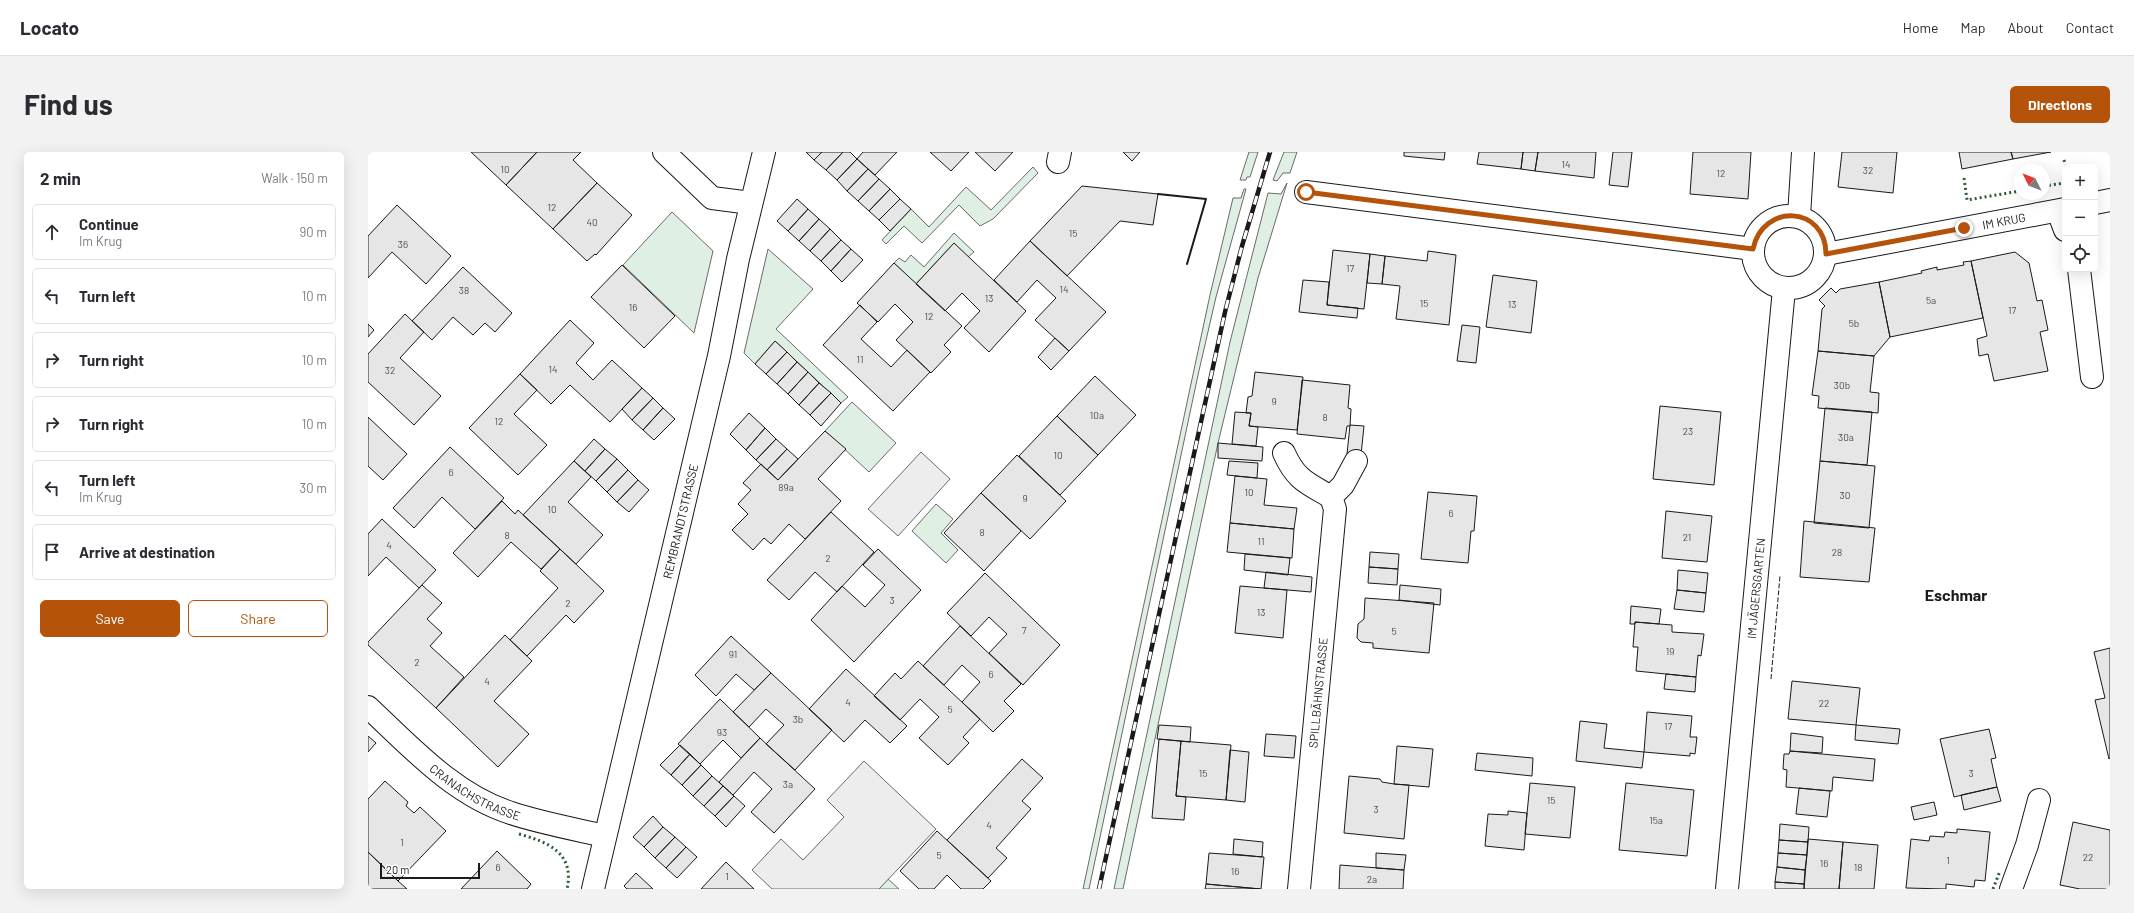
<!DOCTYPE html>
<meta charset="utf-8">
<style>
:root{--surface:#fff;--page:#f2f2f3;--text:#2b2b33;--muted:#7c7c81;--line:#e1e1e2;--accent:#b45309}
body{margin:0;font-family:Barlow,sans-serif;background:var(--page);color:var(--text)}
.controls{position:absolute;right:12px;top:12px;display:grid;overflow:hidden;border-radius:6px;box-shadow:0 4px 16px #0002}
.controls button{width:36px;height:36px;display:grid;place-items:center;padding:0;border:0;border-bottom:1px solid var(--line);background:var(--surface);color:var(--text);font:20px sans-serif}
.compass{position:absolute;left:1646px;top:12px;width:36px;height:36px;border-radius:50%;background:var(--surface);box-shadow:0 4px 16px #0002;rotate:312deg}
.scale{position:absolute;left:12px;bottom:10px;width:100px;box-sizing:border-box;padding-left:4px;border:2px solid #1a1a1a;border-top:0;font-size:11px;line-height:14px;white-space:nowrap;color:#1a1a1a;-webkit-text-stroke:3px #fff;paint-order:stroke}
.stop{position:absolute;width:12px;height:12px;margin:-9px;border:3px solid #b45309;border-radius:50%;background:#fff}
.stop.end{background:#b45309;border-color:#fff;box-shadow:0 1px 4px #0008}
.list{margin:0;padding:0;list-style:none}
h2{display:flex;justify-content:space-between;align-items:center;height:52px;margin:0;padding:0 16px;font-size:17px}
h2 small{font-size:13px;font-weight:400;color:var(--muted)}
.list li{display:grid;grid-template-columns:26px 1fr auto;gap:12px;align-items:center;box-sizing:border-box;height:56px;margin:0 8px 8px;padding:0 8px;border:1px solid var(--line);border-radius:6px}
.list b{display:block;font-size:15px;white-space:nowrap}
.list p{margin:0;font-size:13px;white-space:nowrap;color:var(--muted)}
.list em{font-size:13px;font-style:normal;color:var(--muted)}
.actions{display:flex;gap:8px;padding:12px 16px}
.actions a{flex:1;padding:9px 0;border:1px solid var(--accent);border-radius:6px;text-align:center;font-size:14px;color:var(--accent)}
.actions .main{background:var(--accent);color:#fff}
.icon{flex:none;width:22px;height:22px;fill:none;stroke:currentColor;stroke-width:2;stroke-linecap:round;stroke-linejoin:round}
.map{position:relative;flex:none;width:1742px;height:737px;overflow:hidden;border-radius:6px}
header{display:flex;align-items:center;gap:24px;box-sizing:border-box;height:56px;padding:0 20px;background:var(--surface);border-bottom:1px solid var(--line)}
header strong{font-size:19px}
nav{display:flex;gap:22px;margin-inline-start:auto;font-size:14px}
.intro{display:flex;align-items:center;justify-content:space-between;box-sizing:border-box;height:96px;padding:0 24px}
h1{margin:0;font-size:28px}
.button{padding:10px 18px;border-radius:6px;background:var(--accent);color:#fff;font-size:14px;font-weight:700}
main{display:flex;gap:24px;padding:0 24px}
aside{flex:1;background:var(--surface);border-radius:6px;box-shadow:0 4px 16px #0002}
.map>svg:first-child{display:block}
</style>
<header>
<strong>Locato</strong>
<nav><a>Home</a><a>Map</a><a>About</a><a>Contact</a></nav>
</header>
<div class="intro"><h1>Find us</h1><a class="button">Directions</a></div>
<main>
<aside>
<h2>2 min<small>Walk · 150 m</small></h2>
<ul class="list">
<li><svg class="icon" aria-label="ahead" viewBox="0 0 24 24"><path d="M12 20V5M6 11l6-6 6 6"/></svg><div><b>Continue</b><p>Im Krug</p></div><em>90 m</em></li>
<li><svg class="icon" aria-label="left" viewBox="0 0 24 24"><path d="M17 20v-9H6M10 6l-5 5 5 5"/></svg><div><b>Turn left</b></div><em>10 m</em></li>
<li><svg class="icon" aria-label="right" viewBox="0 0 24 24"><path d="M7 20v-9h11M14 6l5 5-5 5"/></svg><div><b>Turn right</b></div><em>10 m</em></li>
<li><svg class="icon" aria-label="right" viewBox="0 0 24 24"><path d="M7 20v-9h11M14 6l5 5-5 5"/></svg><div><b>Turn right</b></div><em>10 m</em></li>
<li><svg class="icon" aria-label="left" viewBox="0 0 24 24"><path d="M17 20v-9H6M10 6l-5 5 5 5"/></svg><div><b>Turn left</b><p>Im Krug</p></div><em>30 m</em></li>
<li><svg class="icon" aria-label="arrive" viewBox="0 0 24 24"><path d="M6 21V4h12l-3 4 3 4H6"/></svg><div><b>Arrive at destination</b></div></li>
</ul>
<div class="actions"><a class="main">Save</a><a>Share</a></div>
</aside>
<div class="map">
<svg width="1742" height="737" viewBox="0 0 1742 737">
<rect width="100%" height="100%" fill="#fff"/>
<path fill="#e0efe3" stroke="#6a6a6a" d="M881,0H890L882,25H879L878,28H872Z
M916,0H929L922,21H915L909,29L905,28Z
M665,15L670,21L625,67L612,74L591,53L554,91L536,74L518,92L514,88L543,57L561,75L598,35L623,58Z
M919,31L890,126L850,291L755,737H746L862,190L900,41L913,42Z
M876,37H878L848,145L830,223L721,737H715L842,143L865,46H873Z
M304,60L345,99L326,181L255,113Z
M586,81L606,100L600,105L586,91L548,132L526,111L531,106L537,110L543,103L556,115Z
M400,97L445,137L408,177L480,245L473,251L407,189L387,212L376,201Z
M484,250L528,291L501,320L457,279Z
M568,352L585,367L573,381L590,398L578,411L544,379Z
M520,727L531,737H511Z"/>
<path fill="#ededed" stroke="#6a6a6a" d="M553,300L582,327L530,384L500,357Z
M496,609L568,677L511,737H404L384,718L413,687L435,708L476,665L459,648Z"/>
<path fill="#e6e6e6" stroke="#1a1a1a" d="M103,0H169L138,33Z
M169,0H213L205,8L229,31L185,77L138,33Z
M438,0H454L446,8Z
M454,0H475L458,18L446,8Z
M475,0H482L489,7L469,28L458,18Z
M495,0H529L507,23L489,7Z
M562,0H601L583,19Z
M607,0H645L627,19Z
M755,0H772L764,9Z
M1036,0H1077L1076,8L1036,4Z
M1111,0H1155L1153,17L1109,12Z
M1155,0H1170L1167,19L1153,17Z
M1170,0H1228L1226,26L1167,19Z
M1245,0H1264L1260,35L1241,33Z
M1325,0H1383L1380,47L1322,42Z
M1474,0H1529L1525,41L1470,35Z
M1591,0H1643L1645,7L1594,17Z
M1643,0H1683L1645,7Z
M489,7L500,17L479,39L469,28Z
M500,17L511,27L490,49L479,39Z
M511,27L522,37L501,59L490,49Z
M229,31L264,63L228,103L227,102L219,109L185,77Z
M714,34L790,42L785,73L752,69L699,124L662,89Z
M522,37L532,47L511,68L501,59Z
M429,47L440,57L420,79L409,69Z
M532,47L543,57L522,79L511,68Z
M29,53L83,104L58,132L24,100L0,126V84Z
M440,57L451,67L431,89L420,79Z
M451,67L462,77L442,99L431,89Z
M462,77L473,88L453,109L442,99Z
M473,88L483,97L463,119L453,109Z
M662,89L738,160L701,199L667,168L688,146L669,128L649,150L626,128Z
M586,91L658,159L621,200L596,176L612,159L594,141L577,159L548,132Z
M483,97L495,108L474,130L463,119Z
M965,98L1002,102L996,157L959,153Z
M1060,99L1088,103L1081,173L1028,167L1032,134L1014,132L1017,104L1059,109Z
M1647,100L1661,111L1669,149L1674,148L1680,178L1672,180L1680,219L1626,229L1620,202L1611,204L1609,187L1619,184L1603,109Z
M1002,102L1017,104L1014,132L999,131Z
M1603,109L1615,166L1522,185L1511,130L1554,121L1553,119L1569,115V118L1596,113L1595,110Z
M526,111L594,174L576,193L583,200L563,221L528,188L545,170L527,152L510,170L489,151Z
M254,113L307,164L276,196L223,145Z
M95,115L144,161L127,180L117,171L105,183L85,165L64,188L44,169Z
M1125,123L1169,129L1163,181L1118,175Z
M935,128L961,130L959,153L990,156L989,166L931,160Z
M1511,130L1522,185L1506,204L1450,199L1454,157L1457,154L1451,148L1463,136L1468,141L1472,137Z
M492,153L509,170L493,187L523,215L539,198L562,220L525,259L455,193Z
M37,162L56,180L32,206L73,244L46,273L0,230V202Z
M202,168L226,191L208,211L225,228L244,208L274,236L242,270L202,233L183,252L152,222Z
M0,172L6,178L0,185Z
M1094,173L1112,175L1108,211L1089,209Z
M687,186L701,199L683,218L670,205Z
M407,189L419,200L398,222L387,212Z
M1450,199L1506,204L1502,240L1511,241L1510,261L1450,256L1451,244L1444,243Z
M419,200L429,210L409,232L398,222Z
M429,210L440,220L420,242L409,232Z
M440,220L451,231L431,253L420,242Z
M887,220L935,225L929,278L881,274L883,261H878L880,245L884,244Z
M152,222L169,238L146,262L179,293L150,323L101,276Z
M727,224L768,263L730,303L689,264Z
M934,228L982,233L980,256L983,257L982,274H979L977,287L929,282Z
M451,231L463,241L442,263L431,253Z
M274,236L285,246L264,268L254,257Z
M463,241L473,251L453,274L442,263Z
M285,246L295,256L275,278L264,268Z
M1292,254L1353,260L1346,333L1285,327Z
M295,256L307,267L286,288L275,278Z
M1457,256L1504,260L1499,313L1452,309Z
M867,260L883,261L881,274L890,275L888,294L864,292Z
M381,261L397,276L378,298L362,282Z
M689,264L730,303L692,343L651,304Z
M0,265L39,302L15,328L0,314Z
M982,273L996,274L993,303L979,302Z
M397,276L408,287L388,308L378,298Z
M457,279L478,297L450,327L473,349L437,387L421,372L403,392L396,386L385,398L364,378L380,362L370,352L383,338L375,331L393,312L410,328Z
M226,287L237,297L217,319L206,309Z
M408,287L419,297L399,318L388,308Z
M850,291L895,295L894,309L850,306Z
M82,295L136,346L107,377L74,345L46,376L25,356Z
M237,297L249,307L228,329L217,319Z
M419,297L430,307L410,328L399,318Z
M649,303L698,349L662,387L613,341Z
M249,307L260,318L239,340L228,329Z
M206,309L223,325L200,350L235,383L208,412L155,363Z
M861,309L890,311L889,326L859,323Z
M1452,309L1507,314L1501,376L1446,371Z
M260,318L270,328L249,350L239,340Z
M867,324L899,327L896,353L929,356L926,377L862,371Z
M270,328L281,338L261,360L249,350Z
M1060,340L1109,344L1106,379H1103L1100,411L1053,407Z
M613,341L653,379L616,419L576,381Z
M134,349L147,362L150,358L192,397L173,417L143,390L110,425L85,401Z
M1298,359L1344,364L1339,410L1294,406Z
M463,360L506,400L469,440L447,420L421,448L399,428Z
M14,367L68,418L51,436L18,405L0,424V382Z
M1436,369L1507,376L1501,430L1432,425Z
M862,371L926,377L924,406L859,400Z
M192,397L236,439L206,471L198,463L159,504L142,488L190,436L172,419Z
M510,397L553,438L486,510L443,468L474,434L497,455L517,433L495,413Z
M1002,400L1031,402L1030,417L1001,415Z
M877,402L922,406L920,423L876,418Z
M1001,415L1030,417L1029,433L1000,431Z
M1310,418L1340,421L1338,441L1309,438Z
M898,420L944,425L943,440L896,436Z
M617,421L692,493L655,533L621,501L639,482L621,465L603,484L579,461Z
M54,433L74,451L59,467L74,481L62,494L96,525L68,556L0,493V490Z
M1032,433L1073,437L1072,453L1031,448Z
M872,434L919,438L915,486L867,481Z
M1309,438L1338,441L1336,460L1306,457Z
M997,446L1066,451L1061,501L1005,496V491L993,490L989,486L990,472L996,467Z
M1263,454L1293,457L1291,472L1267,470V472H1262Z
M1267,470L1304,473V480L1336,482L1333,504L1330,503L1328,525L1268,519L1270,495H1265Z
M592,474L653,532L636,549L646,559L625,580L594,550L612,530L594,513L576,533L555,514Z
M137,483L164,509L126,549L161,582L130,615L68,556Z
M363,484L403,521L386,538L368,522L348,544L327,523Z
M1742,496V606L1741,607L1727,548L1737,546L1726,500Z
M550,509L612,567L595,585L601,591L580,613L551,586L571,565L552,547L532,568L506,544L527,521L533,527Z
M478,517L539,574L522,591L497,568L476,590L441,557Z
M403,521L464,578L427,618L398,592L416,573L398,557L381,575L365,560Z
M1298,522L1328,525L1327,540L1296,537Z
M1424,529L1492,536L1488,573L1420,567Z
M352,547L392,586L373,606L355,588L332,612L310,592Z
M1279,560L1324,564L1322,585H1329L1327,602L1322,601V604L1276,600Z
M1212,569L1239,572L1236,596L1276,600L1274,616L1208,609Z
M791,573L823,575L822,590L789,587Z
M1488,573L1532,577L1530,592L1487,588Z
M1621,577L1628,606L1623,607L1629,635L1586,645L1572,587Z
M1423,581L1455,585L1454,601L1422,599Z
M898,582L928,584L926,606L896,604Z
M0,584L8,591L0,600Z
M392,586L447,637L406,681L383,660L404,637L386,620L365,643L351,630Z
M791,587L813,589L808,644L818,645L816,668L784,666Z
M813,589L863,593L858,648L808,644Z
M312,593L322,602L303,623L292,613Z
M1029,594L1065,597L1061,635L1026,632Z
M862,598L881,600L877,650L858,648Z
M1422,599L1507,607L1505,629L1465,625L1464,639L1418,635L1419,618L1415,617L1416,602H1421Z
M1109,601L1165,606L1164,624L1107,618Z
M322,602L333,613L314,633L303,623Z
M654,607L675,626L654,649L663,657L628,696L639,706L620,726L579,688Z
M333,613L344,624L325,644L314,633Z
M344,624L355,634L336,654L325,644Z
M981,624L1012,627L1014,630L1026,632L1041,633L1036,687L976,681Z
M17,629L40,650L38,654L46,661L52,655L78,679L30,729L0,700V647Z
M1162,631L1207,635L1202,686L1157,682Z
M1258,631L1326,638L1319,704L1251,698Z
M355,634L366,644L347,664L336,654Z
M1629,635L1633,649L1596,658L1593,643Z
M1431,636L1462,639L1459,665L1428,662Z
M366,644L377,654L358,675L347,664Z
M1566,650L1569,663L1546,668L1543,655Z
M1140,659L1159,661L1156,698L1117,694L1120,662L1140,663Z
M285,664L295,675L276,695L265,685Z
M1705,670L1742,678V737H1712L1692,733Z
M1412,672L1441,675L1440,690L1411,688Z
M295,675L307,685L287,706L276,695Z
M1589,677L1622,680L1617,729L1607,728L1606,735L1578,732V737L1538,736L1543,687L1561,689L1562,684L1576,685L1577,680L1589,681Z
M569,679L623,729L615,737H593L579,723L566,737H551L532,719Z
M307,685L318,695L298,716L287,706Z
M866,687L895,690L894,705L865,702Z
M1440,687L1475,690L1471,737H1436Z
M1411,688L1440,690L1439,703L1410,701Z
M1475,690L1510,693L1506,737H1471Z
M318,695L329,705L309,726L298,716Z
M129,699L163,732L159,737H93Z
M0,700L30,729L39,737H0Z
M841,701L896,705L893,737L838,732Z
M1008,701L1038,703L1036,718L1008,716Z
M1410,701L1439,703L1437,718L1409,715Z
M358,710L386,737H333Z
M972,713L1036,718L1035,737H971Z
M1409,715L1437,718L1436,732L1407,730Z
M268,721L285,737H259L256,734Z
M1407,730L1436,732V737H1407Z
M838,732L892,737H837Z"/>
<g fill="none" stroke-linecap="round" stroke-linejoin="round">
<defs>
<g id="minor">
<path d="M296,0L344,46L383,51"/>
<path d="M690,10L692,0"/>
<path d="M938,40L1385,97"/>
<path d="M1727,51L1742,48"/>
<path d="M1690,59L1697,78"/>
<circle cx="1421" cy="100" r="36"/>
<path d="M1431,64L1435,0"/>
<path id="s1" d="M1458,102L1697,57"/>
<path d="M1711,117L1724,225"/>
<path d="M916,301C928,328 939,331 963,345L975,333L988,309"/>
<path id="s2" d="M0,555C43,595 86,643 143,661C173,671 206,677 237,684"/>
<path id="s3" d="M225,737L351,204L370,107L396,0"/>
<path id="s4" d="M931,737L967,357L963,345"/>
<path id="s5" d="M1359,737L1416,137"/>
<path d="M1643,737L1659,693L1671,648"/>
</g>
</defs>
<use href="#minor" stroke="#1a1a1a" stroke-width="24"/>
<use href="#minor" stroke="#fff" stroke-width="22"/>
<defs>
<path id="rail" d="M731,737L857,160L874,94L902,0"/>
</defs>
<use href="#rail" stroke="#1a1a1a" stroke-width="4.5"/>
<use href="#rail" stroke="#fff" stroke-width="3" stroke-dasharray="9" stroke-linecap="butt"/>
<path stroke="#2b5a34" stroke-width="3" stroke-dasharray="2 3" stroke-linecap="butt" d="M1696,8L1698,15
M1596,26L1599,48L1652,39
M1676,34L1697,31
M151,682C180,690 207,701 199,737
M1625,737L1632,719"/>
<path stroke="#1a1a1a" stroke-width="1" stroke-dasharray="5 2" stroke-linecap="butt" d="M1403,527L1412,424"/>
<path stroke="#1a1a1a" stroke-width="2" d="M790,42L838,47L819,112"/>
</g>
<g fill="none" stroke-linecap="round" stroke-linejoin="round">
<path stroke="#b45309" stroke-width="5" d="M938,40L1385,97C1395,50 1458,54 1458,102L1596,76"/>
</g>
<g text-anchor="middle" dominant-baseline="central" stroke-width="3" stroke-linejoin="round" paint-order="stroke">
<g font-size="10" fill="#4d4d4d">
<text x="1198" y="12">14</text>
<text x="137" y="17">10</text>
<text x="1500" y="18">32</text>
<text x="1353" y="21">12</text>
<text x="184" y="55">12</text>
<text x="224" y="70">40</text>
<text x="705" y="81">15</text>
<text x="35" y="92">36</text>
<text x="982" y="116">17</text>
<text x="696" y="137">14</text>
<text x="96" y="138">38</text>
<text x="621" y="146">13</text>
<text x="1563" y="148">5a</text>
<text x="1056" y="151">15</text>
<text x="1144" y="152">13</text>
<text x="265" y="155">16</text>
<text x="1644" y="158">17</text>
<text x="561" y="164">12</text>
<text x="1486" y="171">5b</text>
<text x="492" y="207">11</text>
<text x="185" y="217">14</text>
<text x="22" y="218">32</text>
<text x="1474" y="233">30b</text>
<text x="906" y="249">9</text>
<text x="729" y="263">10a</text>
<text x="957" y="265">8</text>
<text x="131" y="269">12</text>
<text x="1320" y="279">23</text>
<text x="1478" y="285">30a</text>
<text x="690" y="303">10</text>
<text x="83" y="320">6</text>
<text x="418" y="335">89a</text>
<text x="881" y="340">10</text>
<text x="1477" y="343">30</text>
<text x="657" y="346">9</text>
<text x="184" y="357">10</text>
<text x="1083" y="361">6</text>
<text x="614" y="380">8</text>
<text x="139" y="383">8</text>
<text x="1319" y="385">21</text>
<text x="893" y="389">11</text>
<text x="21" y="393">4</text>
<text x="1469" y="400">28</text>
<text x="460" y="406">2</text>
<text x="524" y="448">3</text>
<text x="200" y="451">2</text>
<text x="893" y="460">13</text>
<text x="656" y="478">7</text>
<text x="1026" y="479">5</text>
<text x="1302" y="499">19</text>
<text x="365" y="502">91</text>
<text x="49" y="510">2</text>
<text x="623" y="522">6</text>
<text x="119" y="529">4</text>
<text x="480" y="550">4</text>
<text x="1456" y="551">22</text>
<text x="582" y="557">5</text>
<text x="430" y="567">3b</text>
<text x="1300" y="574">17</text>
<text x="354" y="580">93</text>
<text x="835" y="621">15</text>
<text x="1603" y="621">3</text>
<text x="420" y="632">3a</text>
<text x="1183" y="648">15</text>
<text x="1008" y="657">3</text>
<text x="1288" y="668">15a</text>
<text x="621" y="673">4</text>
<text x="34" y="690">1</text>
<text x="571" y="703">5</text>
<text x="1720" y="705">22</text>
<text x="1580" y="708">1</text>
<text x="1456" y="711">16</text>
<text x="130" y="715">6</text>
<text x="1490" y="715">18</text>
<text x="867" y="719">16</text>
<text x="359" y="724">1</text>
<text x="1004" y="727">2a</text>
</g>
<g font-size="12" fill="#1a1a1a" stroke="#fff">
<text stroke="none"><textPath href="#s1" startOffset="181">IM KRUG</textPath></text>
<text stroke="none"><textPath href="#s3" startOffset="378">REMBRANDTSTRASSE</textPath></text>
<text stroke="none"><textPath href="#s5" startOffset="302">IM JÄGERSGARTEN</textPath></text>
<text stroke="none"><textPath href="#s4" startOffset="197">SPILLBÄHNSTRASSE</textPath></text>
<text stroke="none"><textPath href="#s2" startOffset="138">CRANACHSTRASSE</textPath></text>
</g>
<g font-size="16" font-weight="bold" fill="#1a1a1a" stroke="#fff">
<text x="1588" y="442">Eschmar</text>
</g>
</g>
</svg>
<div class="controls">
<button>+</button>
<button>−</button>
<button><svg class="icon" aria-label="locate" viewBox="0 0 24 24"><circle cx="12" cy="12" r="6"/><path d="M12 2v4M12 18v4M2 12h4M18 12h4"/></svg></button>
</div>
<svg class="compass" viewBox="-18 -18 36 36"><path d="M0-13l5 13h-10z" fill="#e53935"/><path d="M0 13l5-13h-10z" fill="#7c7c81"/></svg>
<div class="scale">20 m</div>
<div class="stop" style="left:938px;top:40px"></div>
<div class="stop end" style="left:1596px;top:76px"></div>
</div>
</main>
